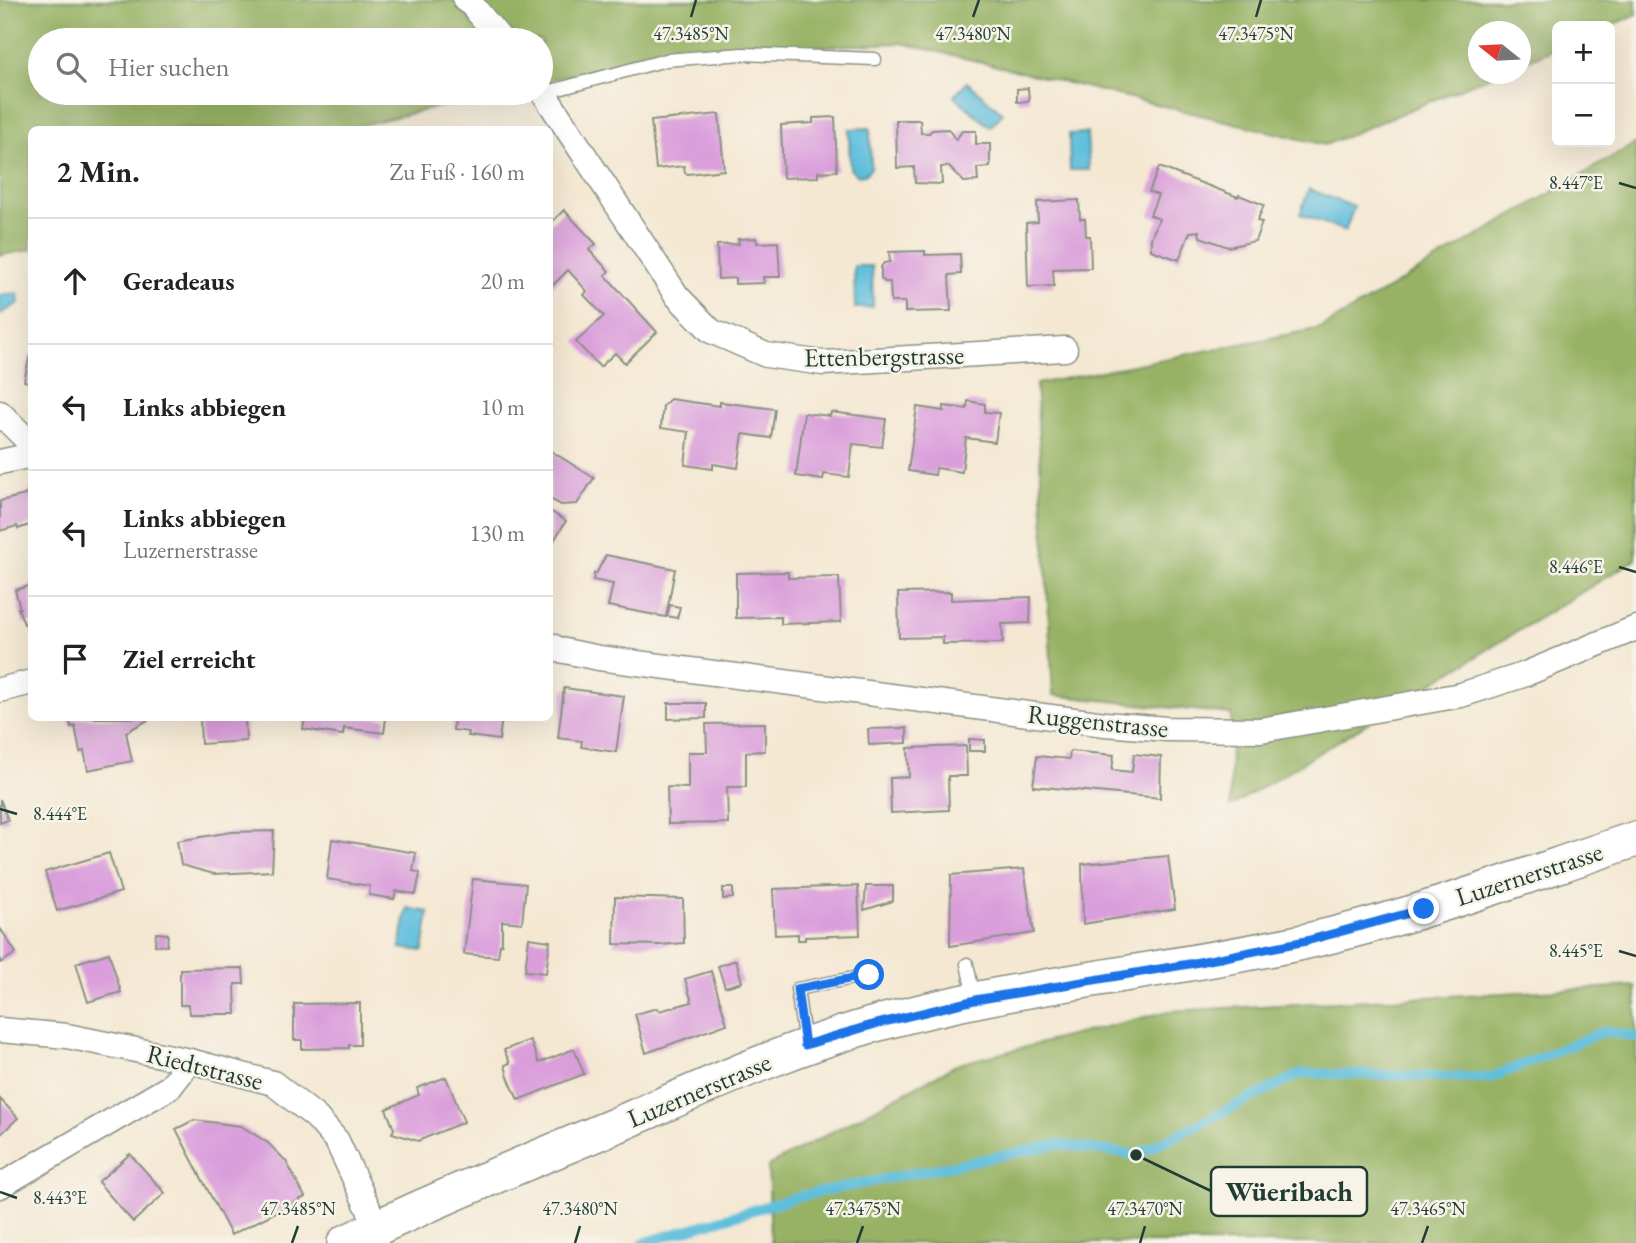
<!DOCTYPE html>
<html lang="de">
<meta charset="utf-8">
<style>
:root{--surface:#fff;--page:#f6f6f6;--text:#222;--muted:#767676;--line:#e0e0e0}
body{margin:0;font-family:"EB Garamond",serif;background:var(--page);color:var(--text)}
.controls{position:absolute;right:21px;top:21px;display:grid;overflow:hidden;border-radius:10px;box-shadow:0 7px 28px #0002}
.controls button{width:63px;height:63px;display:grid;place-items:center;padding:0;border:0;border-bottom:2px solid var(--line);background:var(--surface);color:var(--text);font:35px sans-serif}
.compass{position:absolute;left:1468px;top:21px;width:63px;height:63px;border-radius:50%;background:var(--surface);box-shadow:0 7px 28px #0002;rotate:288deg}
.stop{position:absolute;width:21px;height:21px;margin:-16px;border:5px solid #1a73e8;border-radius:50%;background:#fff}
.stop.end{background:#1a73e8;border-color:#fff;box-shadow:0 2px 7px #0008}
.list{margin:0;padding:0;list-style:none}
h2{display:flex;justify-content:space-between;align-items:center;height:91px;margin:0;padding:0 28px;font-size:30px}
h2 small{font-size:23px;font-weight:400;color:var(--muted)}
.list li{display:grid;grid-template-columns:46px 1fr auto;gap:21px;align-items:center;box-sizing:border-box;height:126px;padding:0 28px;border-top:2px solid var(--line)}
.list b{display:block;font-size:26px;white-space:nowrap}
.list p{margin:0;font-size:23px;white-space:nowrap;color:var(--muted)}
.list em{font-size:23px;font-style:normal;color:var(--muted)}
.icon{flex:none;width:38px;height:38px;fill:none;stroke:currentColor;stroke-width:2;stroke-linecap:round;stroke-linejoin:round}
.map{position:relative;flex:none;width:1636px;height:1243px;overflow:hidden}
.search{position:absolute;background:var(--surface);box-shadow:0 7px 28px #0002;left:28px;top:28px;width:525px;height:77px;display:flex;align-items:center;gap:18px;box-sizing:border-box;padding:0 24px;border-radius:38px;color:var(--muted);font-size:26px}
.panel{position:absolute;background:var(--surface);box-shadow:0 7px 28px #0002;left:28px;top:126px;width:525px;height:595px;border-radius:10px}
.map>svg:first-child{display:block}
</style>
<div class="map">
<svg width="1636" height="1243" viewBox="0 0 1636 1243">
<rect width="100%" height="100%" fill="#f7f3e8"/>
<filter id="ink" filterUnits="userSpaceOnUse"><feTurbulence type="fractalNoise" baseFrequency=".0143" numOctaves="2"/><feDisplacementMap in="SourceGraphic" scale="14" xChannelSelector="R" yChannelSelector="G"/><feConvolveMatrix kernelMatrix="1 2 1 2 8 2 1 2 1" color-interpolation-filters="sRGB"/></filter>
<filter id="wash" filterUnits="userSpaceOnUse"><feTurbulence type="fractalNoise" baseFrequency=".00686" numOctaves="4" result="noise"/><feDisplacementMap in="SourceGraphic" scale="28" xChannelSelector="R" yChannelSelector="G"/><feGaussianBlur stdDeviation="1.57" result="paint"/><feColorMatrix in="noise" values="0 0 0 0 0 0 0 0 0 0 0 0 0 0 0 0 0 1.4 0 .05"/><feComposite in="paint" operator="in"/></filter>
<g filter="url(#wash)">
<rect width="100%" height="100%" fill="#f4e8d3"/>
<path fill="#97b265" stroke="#5b784c" stroke-width="2" d="M0,0H1636V15L1609,26H1557V48L1521,63L1520,32H1478V74H1496L1325,145L902,43L662,53L541,82V40H40V93H497L345,129L32,130L31,250L0,255Z
M1636,143V559L1230,807L1231,714L1053,695L1036,384L1321,328Z
M1636,986V1243H771L768,1166L958,1064L1169,1011Z"/>
<path fill="#5dbedc" stroke="#3e7e88" stroke-width="2" d="M967,82L1003,113L990,127L954,96Z
M870,128L871,168L865,175H857L850,169L849,129Z
M1087,133L1089,170H1070L1069,134Z
M1309,189L1354,207L1345,231L1300,214Z
M854,266H872L873,307L855,308Z
M18,293L19,303L0,314V295Z
M407,908L429,912L423,951L400,948Z"/>
<g fill="none" stroke-linecap="round" stroke-linejoin="round">
<path stroke="#5dbedc" stroke-width="10" d="M643,1243L800,1196L1058,1144L1136,1155L1302,1073L1490,1078L1605,1031L1636,1037"/>
</g>
<g id="blocks">
<path fill="#da9fdb" d="M1028,88L1029,101L1017,102V89Z
M719,114L724,170L688,174L685,173L684,166L656,169L651,121Z
M835,117L837,171L818,172V177L783,178L781,125L813,123V118Z
M896,120H920L921,133H929L932,130L948,129L956,140L962,131H976V144H990V167L977,168L978,181L964,182L948,166L941,167L942,184L915,183L914,167L897,168Z
M1159,167L1238,197L1239,195L1264,205L1257,221L1262,222L1255,241L1228,247L1200,237L1199,231L1190,232L1179,260L1151,250V238L1159,219L1150,215L1158,195L1149,192Z
M1079,200L1080,219H1085L1086,236H1090L1091,268L1053,269L1054,286L1028,287L1026,223L1038,222L1037,202Z
M564,210L596,244L589,250L609,271L605,275L657,332L625,363L615,353L600,367L576,342L604,316L584,295L587,291L568,270L550,288V224Z
M756,238L757,243L778,242L780,277H763L764,283L735,284V278L718,279L717,245L739,244L738,239Z
M925,251V255L960,254L961,274L949,275L951,311L905,312V302H891L890,282H885L881,278V267L884,263L890,262L889,252Z
M30,355H32V383L24,381Z
M670,399L720,406V402L775,409L771,438L743,434L738,468L713,464V469L685,465L689,432L661,428L663,406Z
M968,401L985,404V412L999,413L995,442L966,438L962,472L936,468L935,475L908,471L917,407L944,411V406L967,409Z
M831,412L886,419L882,447L853,444L849,477L824,474L823,480L796,476L804,413L830,416Z
M551,451L594,478L577,504L561,505L550,499V454Z
M32,489V524L18,529L17,526L0,531V501L25,495Z
M550,511L566,521L550,547Z
M606,555L675,569L666,617L608,606L613,584L593,580L594,573L596,574Z
M788,572V578L839,577L841,622L781,624V617L736,618V573Z
M32,585V621L24,624L18,608H20L15,590Z
M951,592V600L1031,597L1030,623L1002,624L1003,643L943,644V637L899,638L898,593Z
M670,605L680,607L677,618L667,616Z
M564,688L624,696L616,752L581,747L582,741L558,738Z
M668,703H706V718L668,719Z
M69,718H147L148,720L126,732L132,761L88,770L84,751L80,752L75,726L71,727Z
M200,718H245L246,741L201,744Z
M305,718H386L384,733L344,728L343,735L303,729Z
M454,718H502L499,740L468,736L469,732L453,730Z
M765,723V751L746,752V787H727L728,823L668,824L667,787L688,788V752H707L706,724Z
M907,728V743L869,745L868,729Z
M969,739L985,740V751H969Z
M966,746L967,776H948L949,810L891,813L890,778L909,777L908,748Z
M1070,751L1114,755L1112,770L1132,772L1134,754L1161,757L1160,798L1033,786L1037,756L1069,759Z
M0,799L8,820L0,823Z
M274,831L272,871L214,874L181,865L177,841L231,832Z
M332,839L416,853L413,871L420,873L416,894L396,891L394,899L369,895L370,886L327,879Z
M109,853L121,892L57,911L45,872Z
M1168,856L1175,909L1083,924L1082,864Z
M1024,869L1034,933L950,946L951,875Z
M473,879L526,884L522,923L502,921V944H500L498,957L464,954Z
M858,886L860,935L805,937V940H798V934L775,935L773,889Z
M866,886H893V901L864,910Z
M723,888H733V898L723,899Z
M615,897L683,899L684,943L660,945L614,944Z
M0,928L16,953L0,963Z
M156,933L168,934L167,946L155,945Z
M529,938L550,941L546,973L525,971Z
M109,953L121,992L88,1002L76,963Z
M736,960L742,982L725,987L718,966Z
M243,968L244,984H235L236,1014H189L188,1005H180V969Z
M711,971L727,1024L646,1053L635,1014L658,1008L659,1011L692,1002L685,979Z
M360,1003V1045H349V1048L302,1049V1040H294V1004Z
M530,1040L539,1063L574,1049L584,1074L518,1100L508,1077L505,1065L510,1063L504,1050Z
M446,1077L464,1122L418,1141L392,1133L394,1129L386,1109L419,1095L417,1088Z
M0,1099L18,1118L0,1135Z
M194,1120L241,1126L268,1143L286,1161L305,1197L231,1235L176,1129Z
M130,1154L165,1193L133,1222L98,1182Z"/>
</g>
</g>
<g filter="url(#ink)">
<use href="#blocks" fill-opacity="0" stroke="#8a9284" stroke-width="2"/>
<g fill="none" stroke-linecap="round" stroke-linejoin="round">
<defs>
<path id="service" d="M544,93L666,60L742,54L875,59
M967,964L974,997
M805,1044L797,989L869,975"/>
<path id="minor" d="M465,0L472,5L501,40
M541,89L677,296L711,331L766,355L823,363L1065,349
M0,413L32,445
M0,462L32,455
M550,645L560,650L599,658L1105,724L1167,729L1261,730L1461,695L1523,675L1636,628
M0,690L32,682
M0,1030L67,1036L190,1061L273,1083L316,1117L337,1141L377,1227
M0,1186L170,1087L190,1061"/>
<path id="secondary" d="M345,1243C433,1200 524,1164 614,1126C698,1090 781,1051 868,1026C1010,985 1159,973 1303,942C1416,917 1526,875 1636,839"/>
</defs>
<use href="#service" stroke="#8a9284" stroke-width="15"/>
<use href="#minor" stroke="#8a9284" stroke-width="27"/>
<use href="#secondary" stroke="#8a9284" stroke-width="38"/>
<use href="#service" stroke="#fff" stroke-width="12"/>
<use href="#minor" stroke="#fff" stroke-width="24"/>
<use href="#secondary" stroke="#fff" stroke-width="35"/>
</g>
</g>
<g fill="none" stroke-linecap="round" stroke-linejoin="round" filter="url(#ink)">
<path stroke="#1a73e8" stroke-width="9" d="M869,975L797,989L805,1045L872,1025L975,1000L1189,964L1306,941L1424,909"/>
</g>
<path fill="none" stroke="#1f3d34" stroke-width="2.5" d="M691,17L696,0M973,17L979,0M1256,17L1261,0M1619,183L1636,188M1619,567L1636,572M0,809L17,814M1619,951L1636,956M0,1192L17,1198M292,1243L298,1226M575,1243L580,1226M857,1243L863,1226M1140,1243L1145,1226M1422,1243L1428,1226"/>
<g text-anchor="middle" dominant-baseline="central" stroke-width="5" stroke-linejoin="round" paint-order="stroke">
<g font-size="26" fill="#1f3d34" stroke="#f7f3e8">
<text transform="translate(884 356) rotate(-1)">Ettenbergstrasse</text>
<text transform="translate(1098 721) rotate(6)">Ruggenstrasse</text>
<text transform="translate(1529 874) rotate(-18)">Luzernerstrasse</text>
<text transform="translate(205 1067) rotate(14)">Riedtstrasse</text>
<text transform="translate(699 1090) rotate(-23)">Luzernerstrasse</text>
</g>
</g>
<g font-size="18" text-anchor="middle" fill="#1f3d34" stroke="#f7f3e8" stroke-width="5" stroke-linejoin="round" paint-order="stroke">
<text x="691" y="40">47.3485°N</text>
<text x="973" y="40">47.3480°N</text>
<text x="1256" y="40">47.3475°N</text>
<text x="1576" y="189">8.447°E</text>
<text x="1576" y="573">8.446°E</text>
<text x="60" y="820">8.444°E</text>
<text x="1576" y="957">8.445°E</text>
<text x="60" y="1204">8.443°E</text>
<text x="298" y="1215">47.3485°N</text>
<text x="580" y="1215">47.3480°N</text>
<text x="863" y="1215">47.3475°N</text>
<text x="1145" y="1215">47.3470°N</text>
<text x="1428" y="1215">47.3465°N</text>
</g>
<path fill="none" stroke="#1f3d34" stroke-width="2.5" d="M1136 1155L1211 1191"/>
<circle fill="#1f3d34" stroke="#f7f3e8" stroke-width="2.5" cx="1136" cy="1155" r="7"/>
<rect fill="#f7f3e8" stroke="#1f3d34" stroke-width="2.5" x="1211" y="1167" width="156" height="49" rx="7"/>
<g font-size="28" text-anchor="middle" font-weight="bold" fill="#1f3d34">
<text x="1289" y="1201">Wüeribach</text>
</g>
</svg>
<div class="controls">
<button>+</button>
<button>−</button>
</div>
<svg class="compass" viewBox="-18 -18 36 36"><path d="M0-13l5 13h-10z" fill="#e53935"/><path d="M0 13l5-13h-10z" fill="#767676"/></svg>
<div class="stop" style="left:869px;top:975px"></div>
<div class="stop end" style="left:1424px;top:909px"></div>
<div class="search"><svg class="icon" aria-label="search" viewBox="0 0 24 24"><circle cx="10" cy="10" r="6"/><path d="M15 15l6 6"/></svg>Hier suchen</div>
<section class="panel">
<h2>2 Min.<small>Zu Fuß · 160 m</small></h2>
<ul class="list">
<li><svg class="icon" aria-label="ahead" viewBox="0 0 24 24"><path d="M12 20V5M6 11l6-6 6 6"/></svg><div><b>Geradeaus</b></div><em>20 m</em></li>
<li><svg class="icon" aria-label="left" viewBox="0 0 24 24"><path d="M17 20v-9H6M10 6l-5 5 5 5"/></svg><div><b>Links abbiegen</b></div><em>10 m</em></li>
<li><svg class="icon" aria-label="left" viewBox="0 0 24 24"><path d="M17 20v-9H6M10 6l-5 5 5 5"/></svg><div><b>Links abbiegen</b><p>Luzernerstrasse</p></div><em>130 m</em></li>
<li><svg class="icon" aria-label="arrive" viewBox="0 0 24 24"><path d="M6 21V4h12l-3 4 3 4H6"/></svg><div><b>Ziel erreicht</b></div></li>
</ul>
</section>
</div>
